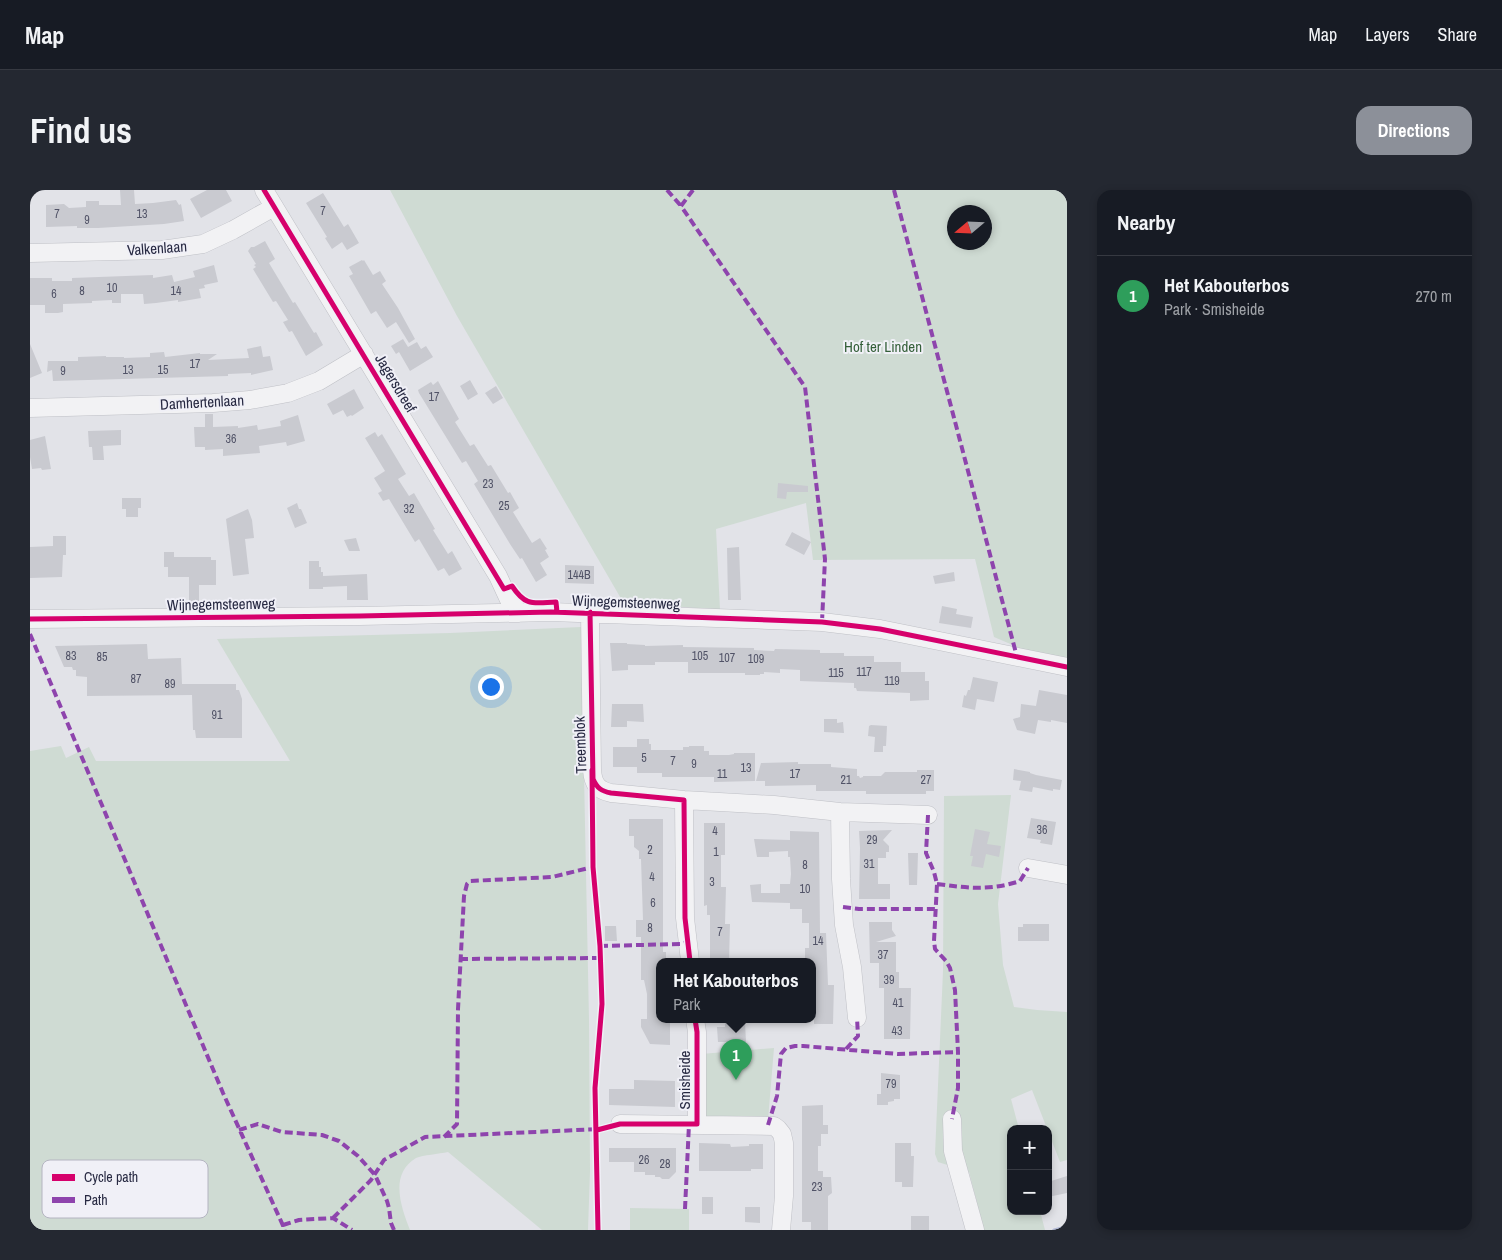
<!DOCTYPE html>
<meta charset="utf-8">
<style>
:root{--surface:#171b24;--page:#242831;--text:#f1f3f6;--muted:#9ea1a6;--line:#363941;--accent:#8c9099}
body{margin:0;font-family:"Archivo Narrow",sans-serif;background:var(--page);color:var(--text)}
.controls{position:absolute;right:15px;bottom:15px;display:grid;overflow:hidden;border-radius:10px;box-shadow:0 2px 8px #0003}
.controls button{width:45px;height:45px;display:grid;place-items:center;padding:0;border:0;border-bottom:1px solid var(--line);background:var(--surface);color:var(--text);font:25px sans-serif}
.compass{position:absolute;left:917px;top:15px;width:45px;height:45px;border-radius:50%;background:var(--surface);box-shadow:0 2px 8px #0003;rotate:251deg}
.you{position:absolute;left:460px;top:496px;width:18px;height:18px;margin:-12px;border:4px solid #fff;border-radius:50%;background:#1a73e8;box-shadow:0 0 0 8px #1a73e833}
.badge{display:grid;place-items:center;width:32px;height:32px;border-radius:50%;background:var(--accent);color:#fff;font-size:16px;font-weight:700}
.pin{position:absolute;translate:-50% -41px;filter:drop-shadow(0 1px 2px #0008)}
.pin::after{content:'';position:absolute;top:26px;width:18px;height:15px;background:inherit;clip-path:polygon(0 0,100% 0,50% 100%)}
.popup{position:absolute;left:626px;top:768px;width:160px;height:65px;box-sizing:border-box;display:grid;place-content:center;border-radius:10px;background:var(--surface);filter:drop-shadow(0 1px 4px #0005);font-size:16px;white-space:nowrap;color:var(--muted)}
.popup b{font-size:19px;color:var(--text)}
.popup::after{content:'';position:absolute;left:50%;top:100%;margin-left:-10px;border:10px solid transparent;border-top-color:var(--surface)}
.list{margin:0;padding:0;list-style:none}
h2{display:flex;justify-content:space-between;align-items:center;height:65px;margin:0;padding:0 20px;font-size:21px}
h2 small{font-size:16px;font-weight:400;color:var(--muted)}
.list li{display:grid;grid-template-columns:32px 1fr auto;gap:15px;align-items:center;box-sizing:border-box;height:80px;padding:0 20px;border-top:1px solid var(--line)}
.list b{display:block;font-size:19px;white-space:nowrap}
.list p{margin:0;font-size:16px;white-space:nowrap;color:var(--muted)}
.list em{font-size:16px;font-style:normal;color:var(--muted)}
.map{position:relative;flex:none;width:1037px;height:1040px;overflow:hidden;border-radius:15px}
header{display:flex;align-items:center;gap:30px;box-sizing:border-box;height:70px;padding:0 25px;background:var(--surface);border-bottom:1px solid var(--line)}
header strong{font-size:24px}
nav{display:flex;gap:28px;margin-inline-start:auto;font-size:18px}
.intro{display:flex;align-items:center;justify-content:space-between;box-sizing:border-box;height:120px;padding:0 30px}
h1{margin:0;font-size:35px}
.button{padding:12px 22px;border-radius:15px;background:var(--accent);color:#fff;font-size:18px;font-weight:700}
main{display:flex;gap:30px;padding:0 30px}
aside{flex:1;background:var(--surface);border-radius:15px;box-shadow:0 2px 8px #0003}
.map>svg:first-child{display:block}
</style>
<header>
<strong>Map</strong>
<nav><a>Map</a><a>Layers</a><a>Share</a></nav>
</header>
<div class="intro"><h1>Find us</h1><a class="button">Directions</a></div>
<main>
<div class="map">
<svg width="1037" height="1040" viewBox="0 0 1037 1040">
<rect width="100%" height="100%" fill="#e2e3e8"/>
<path fill="#cfdbd3" fill-rule="evenodd" d="M360,0H1037V472L1008,466L964,447L945,369L783,370L776,313L686,339L690,420L593,412L427,126ZM924,22H954V52H924Z
M551,437L559,830L560,981L558,1040H512L418,962C409,964 393,965 386,968C359,984 371,1017 380,1040H0V561L31,556L36,568L59,557L66,571H260L187,449L420,443Z
M981,605L968,714L973,775L984,817L1007,820L1037,822V970L1030,972L1002,900L981,909L989,939H981V1021H1010L1015,1040H954L939,982L908,972L905,964L913,781L914,606Z
M744,858L738,930L674,927L671,864Z
M600,1018L659,1019V1040H600Z"/>
<g fill="none" stroke-linecap="round" stroke-linejoin="round">
<path stroke="#afb6d4" stroke-width="3" d="M1024,1040L1036,1037"/>
</g>
<path fill="#c9cad0" d="M90,0H104L105,14L123,13L146,10L149,15L151,14L154,31L134,34L68,38H47V36L16,37V15L34,14L39,18L56,17V11H69V15H91Z
M177,0H196L202,11L171,28L160,9Z
M293,3L314,37L318,34L329,53L317,60L312,52L302,59L295,48L297,47L276,13Z
M235,51L245,69L239,73L263,113L265,112L284,143L286,142L293,155L276,166L262,141L259,142L253,132L258,130L246,111L243,112L223,79L226,77L224,75L226,74L218,61L221,57H224Z
M332,70L333,71L334,70L343,85L350,81L356,91L352,94L368,118L385,149L379,153L366,132L357,138L346,121L341,124L319,86L323,84L319,77Z
M184,75L188,92L174,95L175,98L169,99L171,108L148,112V110L126,113L114,114L113,104H91V113H82V110L62,111V113L33,114V122L28,123H15V115H0V88H22V91H42V88L123,85V88L142,85L144,92L165,87L163,81Z
M373,149L378,157L387,152L391,159L396,156L403,167L380,181L369,162L366,164L361,156Z
M0,154L12,183L0,188Z
M231,156L233,167L240,166L243,180L221,185V183L198,184V186L23,191L22,180L17,182L18,171H48V167L76,166V167H94V168L120,167V163L134,162L135,167L170,163V164H187L178,170L219,168L217,159Z
M440,190L448,204L438,210L430,196Z
M408,191L429,229L425,232L440,256L444,254L458,276L461,275L478,303L480,302L489,318L483,322L502,353L510,348L517,359L515,360L519,367L510,373L517,385L506,392L492,368L490,369L480,354L444,294L448,291L436,271L432,273L389,203L388,200L401,192L403,195Z
M466,196L473,208L463,214L455,203Z
M324,199L334,218L322,226L321,225L317,227L313,220L303,225L297,214Z
M175,224H183V237L208,236V238L227,235L228,240L251,236L250,231L268,225L275,251L257,256L256,252L229,256L230,263L193,266V259L175,260V257H165L164,237H175Z
M91,240V255L73,256L74,270H63L62,257H59L58,241Z
M345,242L348,247L352,244L376,284L368,289L379,306L384,303L405,339L403,340L418,364L422,361L432,379L419,386L414,378L408,381L389,349L385,352L359,309L353,311L348,303L352,301L344,288L355,281L335,248Z
M15,246L21,279L12,280L11,278L2,279L0,267V250Z
M748,293L778,296V302H757L756,309L747,308Z
M92,308H111V318H108V327H96V319H92Z
M267,313L269,319H271L277,333L265,338L257,318Z
M218,319L222,330L224,348L215,349L219,384L203,386L196,329Z
M762,342L781,352L774,365L755,355Z
M23,346H36V365H33L32,387L0,388V357L23,356Z
M326,348L330,361H319L314,350Z
M709,357L711,410H698L697,358Z
M134,362H144V367H181V370H186V395H169V412H159V387H138V377H134Z
M279,371H289V377H291V382H293V386L337,384L338,410H317V396L293,397V399H279Z
M535,375L564,376V394L535,393Z
M924,382L925,391L905,394L903,386Z
M912,416L927,419L926,424L943,427L941,438L909,433Z
M580,453H597V454L615,455V456L653,455V457L724,458V460L744,461L745,459L790,460V463H814V466H844V472H871V482H895V491H899V510L880,511V503L827,501L826,498H824V493L770,491V480L750,479V483L734,482V484H730V485H715V483H658V472H625V475H598V480L582,481Z
M117,454L118,469L151,468L152,494H206V500H209L212,509V548H166L165,540H163L162,505L57,506V487L46,486V480H43L42,477H34L25,456Z
M943,487L968,492L964,512L947,509L945,520L932,517L934,505L936,506L938,500H940Z
M1009,500L1037,505V533L1021,530V532L1008,530L1005,544L987,540L983,529L990,527L991,514L1006,516Z
M582,514H613L614,532L597,531V537H581Z
M794,529H807V533L813,532L814,543L794,542Z
M841,535L857,536L856,556H853V562H844L845,547L838,546L839,536Z
M607,549H619V554H621V560H653V557H659V556H674V561H679V565H699L704,564V563H725V591L684,592V587H632V583H607V577H583V557H607Z
M768,572V574H801V577L827,579V586H829L830,588L833,587V586H851L855,582H887V580H904V601H896V604H836V601H786V595L735,596V591H726L731,573Z
M984,579L1000,582V583L1006,585L1032,590L1030,600L1023,599V601L1003,597L1002,602L989,600L991,591L983,590Z
M1001,628L1026,632L1022,655L1010,653L1011,650L997,648Z
M599,629H633V762H636V771H630V829H640V855L620,854L611,837V829H617V804L614,790H611V747H606V730H613L611,669H609V661L604,657V646H599Z
M674,633H695V665H691V697H696L695,734H700L699,771H680V725H677V715L674,716Z
M945,639L960,642L957,654L971,656L969,667L956,664L953,678L941,676L943,666H940Z
M862,640L853,650L859,656V662H856V668H848V694H860V709H829L830,658L829,641Z
M760,641L789,642L790,743H796L798,795H804L803,834H784V821H782V771H775V758H779V733H772V719H760V713L722,712L720,695L731,694V703H750V694H760L761,684L760,667H758V661L739,662V667H727L724,649L760,650Z
M878,663H888L887,695H879Z
M839,732H862V740L866,746L846,752H866V782H869V798H881L880,849H854V798H849V773H840Z
M993,734H1019V751H988V737H993Z
M575,736H586L587,751H575Z
M695,829H706V832H715L716,852H688L687,837H695Z
M851,883L870,885V909H864V911L858,912V915H847V904H851Z
M604,890L645,891V917L579,915V899H604Z
M793,915V935H798V944H791V956H788V981H793V987H801L802,1003L798,1006V1040H781V1032H772V916Z
M669,953L700,954L701,957L719,956V954H733V979H721V981H669Z
M865,953H881V966H884L883,997H872V992H865Z
M579,958H646V982L639,989H632L630,987H625V985H615V982H604V972H579Z
M1037,986V1003L1018,1007V992Z
M672,1007H683V1024H672Z
M715,1017H730V1033L715,1032Z
M881,1026H899V1040H881Z"/>
<g fill="none" stroke-linecap="round" stroke-linejoin="round">
<defs>
<path id="minor" d="M234,0L468,386L480,412L489,423
M0,63L132,60L173,54L203,40L244,17
M0,218L183,213L220,210L258,203L289,191L334,164
M560,422L562,580C563,593 567,600 581,603L654,610L744,615L810,622L898,625
M0,429L330,426L521,422L792,432L850,439L1037,477
M654,610L655,728L660,771
M810,622L811,689L814,735L822,777L827,828
M998,678L1037,685
M665,829L667,842V934
M922,929L923,961L945,1040
M590,934L744,936L748,939L752,944L754,953V1006L751,1040"/>
</defs>
<use href="#minor" stroke="#bfc0c6" stroke-width="19"/>
<use href="#minor" stroke="#f2f2f4" stroke-width="18"/>
<path stroke="#8e44ad" stroke-width="4" stroke-dasharray="8 4" stroke-linecap="butt" d="M637,0L651,16
M663,0L651,16L775,197L795,369L792,432
M864,0L987,467
M0,444L193,903L255,1040
M898,625L896,663L904,682L907,694L904,751L905,759L916,771L920,778L925,800L928,862V898L922,929
M907,694C937,698 960,701 990,691L998,678
M813,717L829,719H905
M570,756L650,754L658,752
M430,769L570,768
M816,859L828,846L827,828
M738,935L747,906L751,864L756,858L765,856H773L868,864L928,862
M209,940L228,934L252,942L292,945L309,951L328,966L345,985L357,1011L359,1018L361,1033L364,1040
M414,947L427,934L428,819L434,706L437,694L440,691L522,687L563,677
M655,1019L659,934
M303,1028L341,990L354,970L395,947L570,939
M253,1035L269,1030L303,1028L322,1040"/>
<defs>
<path id="cycleway" d="M234,0L474,399L482,396C496,417 503,413 526,412L527,422
M560,422L563,589C567,598 571,601 581,603L654,610L655,728L660,771
M0,429L330,426L521,422L792,432L850,439L1037,477
M562,580L563,677L570,756L572,814L565,898L568,1040
M567,940L590,934H667V842L665,829"/>
</defs>
<use href="#cycleway" stroke="#f0f0f7" stroke-width="8"/>
<use href="#cycleway" stroke="#d6006c" stroke-width="5"/>
</g>
<g text-anchor="middle" dominant-baseline="central" stroke-width="4" stroke-linejoin="round" paint-order="stroke">
<g font-size="12" fill="#515367">
<text x="293" y="21">7</text>
<text x="27" y="24">7</text>
<text x="112" y="24">13</text>
<text x="57" y="30">9</text>
<text x="82" y="98">10</text>
<text x="52" y="101">8</text>
<text x="146" y="101">14</text>
<text x="24" y="104">6</text>
<text x="165" y="174">17</text>
<text x="98" y="180">13</text>
<text x="133" y="180">15</text>
<text x="33" y="181">9</text>
<text x="404" y="207">17</text>
<text x="201" y="249">36</text>
<text x="458" y="294">23</text>
<text x="474" y="316">25</text>
<text x="379" y="319">32</text>
<text x="549" y="385">144B</text>
<text x="41" y="466">83</text>
<text x="670" y="466">105</text>
<text x="72" y="467">85</text>
<text x="697" y="468">107</text>
<text x="726" y="469">109</text>
<text x="834" y="482">117</text>
<text x="806" y="483">115</text>
<text x="106" y="489">87</text>
<text x="862" y="491">119</text>
<text x="140" y="494">89</text>
<text x="187" y="525">91</text>
<text x="614" y="568">5</text>
<text x="643" y="571">7</text>
<text x="664" y="574">9</text>
<text x="716" y="578">13</text>
<text x="692" y="584">11</text>
<text x="765" y="584">17</text>
<text x="816" y="590">21</text>
<text x="896" y="590">27</text>
<text x="1012" y="640">36</text>
<text x="685" y="641">4</text>
<text x="842" y="650">29</text>
<text x="620" y="660">2</text>
<text x="686" y="662">1</text>
<text x="839" y="674">31</text>
<text x="775" y="675">8</text>
<text x="622" y="687">4</text>
<text x="682" y="692">3</text>
<text x="775" y="699">10</text>
<text x="623" y="713">6</text>
<text x="620" y="738">8</text>
<text x="690" y="742">7</text>
<text x="788" y="751">14</text>
<text x="853" y="765">37</text>
<text x="859" y="790">39</text>
<text x="868" y="813">41</text>
<text x="867" y="841">43</text>
<text x="861" y="894">79</text>
<text x="614" y="970">26</text>
<text x="635" y="974">28</text>
<text x="787" y="997">23</text>
</g>
<g font-size="15" fill="#272942" stroke="#f0f0f7">
<text transform="translate(127 58) rotate(-4)">Valkenlaan</text>
<text transform="translate(366 193) rotate(59)">Jagersdreef</text>
<text transform="translate(172 212) rotate(-3)">Damhertenlaan</text>
<text transform="translate(596 412) rotate(2)">Wijnegemsteenweg</text>
<text transform="translate(191 414) rotate(-1)">Wijnegemsteenweg</text>
<text transform="translate(550 555) rotate(-92)">Treemblok</text>
<text transform="translate(654 890) rotate(-90)">Smisheide</text>
</g>
<g font-size="15" fill="#345f39" stroke="#f0f0f7">
<text x="853" y="156">Hof ter Linden</text>
</g>
</g>
<rect x="12" y="970" width="166" height="58" rx="8" fill="#f0f0f7" stroke="#b4b4c1" stroke-width="1"/>
<rect x="22" y="984" width="23" height="7" fill="#d6006c"/>
<rect x="22" y="1007" width="23" height="6" fill="#8e44ad"/>
<g font-size="14" fill="#272942">
<text x="54" y="992">Cycle path</text>
<text x="54" y="1015">Path</text>
</g>
</svg>
<div class="controls">
<button>+</button>
<button>−</button>
</div>
<svg class="compass" viewBox="-18 -18 36 36"><path d="M0-13l5 13h-10z" fill="#e53935"/><path d="M0 13l5-13h-10z" fill="#9ea1a6"/></svg>
<div class="you"></div>
<div class="pin badge" style="left:706px;top:890px;background:#2e9e5b">1</div>
<div class="popup"><b>Het Kabouterbos</b>Park</div>
</div>
<aside>
<h2>Nearby<small></small></h2>
<ul class="list">
<li><span class="badge" style="background:#2e9e5b">1</span><div><b>Het Kabouterbos</b><p>Park · Smisheide</p></div><em>270 m</em></li>
</ul>
</aside>
</main>
